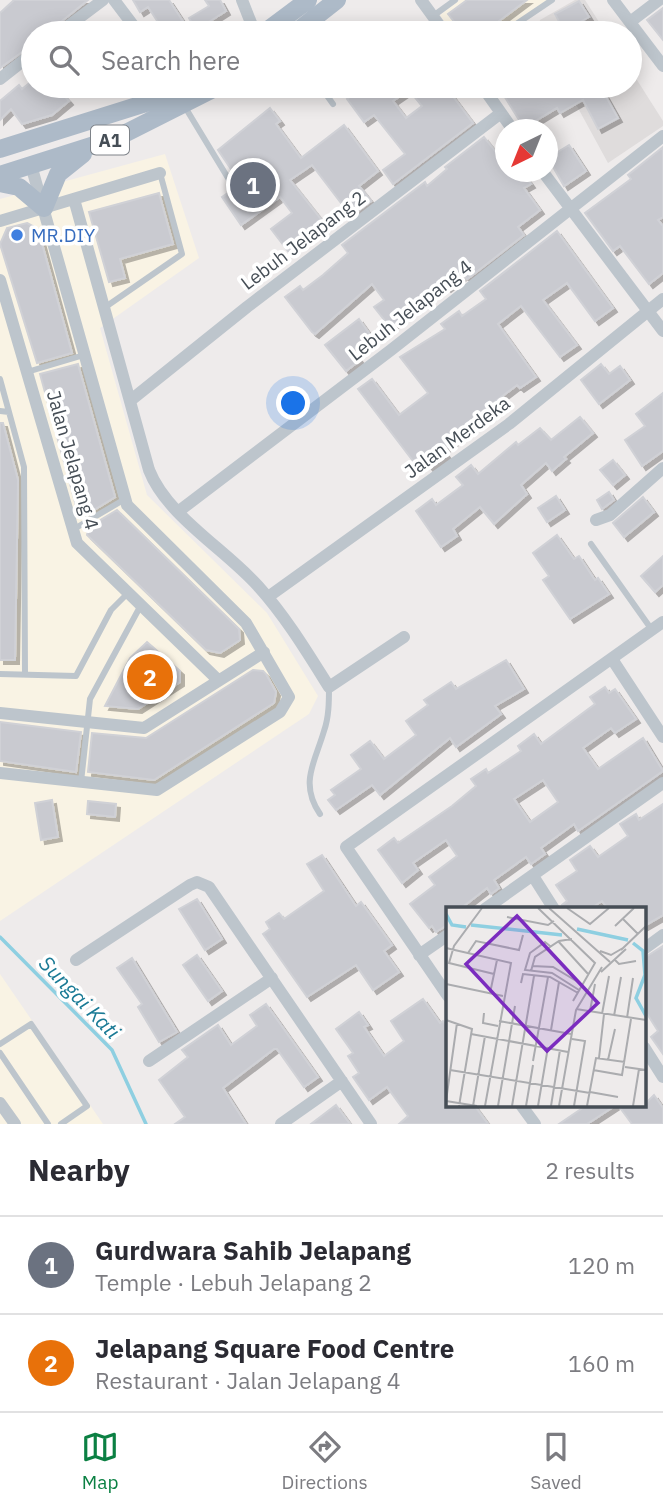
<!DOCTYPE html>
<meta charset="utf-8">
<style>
:root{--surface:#fff;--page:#f2f2f3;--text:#2b2b33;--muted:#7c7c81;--line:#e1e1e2;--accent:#0b8043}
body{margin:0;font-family:"IBM Plex Sans",sans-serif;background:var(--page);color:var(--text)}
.compass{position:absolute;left:495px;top:119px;width:63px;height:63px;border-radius:50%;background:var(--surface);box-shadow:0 4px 18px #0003;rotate:223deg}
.you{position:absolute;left:294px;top:404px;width:24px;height:24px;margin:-18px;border:5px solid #fff;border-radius:50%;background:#1a73e8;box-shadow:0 0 0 10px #1a73e833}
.badge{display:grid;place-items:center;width:46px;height:46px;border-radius:50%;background:var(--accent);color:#fff;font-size:23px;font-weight:700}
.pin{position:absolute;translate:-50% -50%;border:4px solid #fff;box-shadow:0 2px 7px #0006}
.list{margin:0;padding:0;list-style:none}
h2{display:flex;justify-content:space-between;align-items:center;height:91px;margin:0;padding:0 28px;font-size:30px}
h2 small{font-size:23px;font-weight:400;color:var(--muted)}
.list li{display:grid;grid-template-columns:46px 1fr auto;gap:21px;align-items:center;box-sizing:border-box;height:98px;padding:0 28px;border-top:2px solid var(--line)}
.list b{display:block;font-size:26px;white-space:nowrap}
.list p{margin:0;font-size:23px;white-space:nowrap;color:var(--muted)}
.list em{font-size:23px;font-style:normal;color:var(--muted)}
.icon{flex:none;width:38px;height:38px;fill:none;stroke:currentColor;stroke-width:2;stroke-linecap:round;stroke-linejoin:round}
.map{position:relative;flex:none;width:663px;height:1124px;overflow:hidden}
.search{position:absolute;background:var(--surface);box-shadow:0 4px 18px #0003;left:21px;right:21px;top:21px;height:77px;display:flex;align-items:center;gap:18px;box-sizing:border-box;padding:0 24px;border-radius:38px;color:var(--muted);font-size:26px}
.sheet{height:287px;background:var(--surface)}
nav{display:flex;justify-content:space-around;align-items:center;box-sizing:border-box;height:98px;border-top:2px solid var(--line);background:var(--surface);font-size:19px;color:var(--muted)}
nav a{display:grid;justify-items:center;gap:4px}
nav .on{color:var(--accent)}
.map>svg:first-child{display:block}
</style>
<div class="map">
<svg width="663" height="1124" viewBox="0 0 663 1124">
<defs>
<filter id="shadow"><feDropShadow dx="4" dy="4" stdDeviation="0" flood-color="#0004"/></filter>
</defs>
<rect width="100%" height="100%" fill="#eeebeb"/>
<path fill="#f9f3e4" d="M460,0H548L502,33H451L440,15Z
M165,154L199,258L100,328L147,495L267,613L318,696L309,714L0,921V199Z
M0,974L103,1124H0Z"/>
<path fill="#dfdcdc" d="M575,0H585L606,33H537L540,20Z
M630,69L663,121V126L608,163L566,86H630Z"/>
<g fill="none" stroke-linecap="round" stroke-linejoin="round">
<path stroke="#8ecfe1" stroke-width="3.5" d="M0,937L112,1050L146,1124"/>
</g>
<path fill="#c9cad0" stroke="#d0d1d6" stroke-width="2" fill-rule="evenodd" filter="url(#shadow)" d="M14,0H88L47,33H33V44L0,68V13Z
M133,0H169L184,23L165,33L148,7L140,12Z
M205,0H220L226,11L196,30L189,18L209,6Z
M467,0H527L483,33H463L448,14Z
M579,1L589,17L564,31L555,14Z
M663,8V40L647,20Z
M33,80V86H56L69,101L52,115L22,124L11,109L0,120V101L19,85L22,89Z
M366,86H445L473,123L393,184L383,170L405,154L374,115L364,122L347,99ZM409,90L422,106L406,118L393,101Z
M498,86H600L618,118L598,129L583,100L560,113L557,108L524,128Z
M270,108L280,121L276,124L301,158L344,125L378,171L359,186L371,201L351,216L312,165L290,180L324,223L288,251L271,229L292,213L280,197L241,225L222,197L241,184L218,150Z
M484,137L506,165V172H511L516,178L523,173L531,184L524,188L540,210L518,227L524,235L470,277L467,279L464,275L447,288L445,286L390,327L374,307L384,300L372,284L315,334L312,332L285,297L300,286L303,290L323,275L348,253L342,245L425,182L427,186L447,169L445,167Z
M569,145L586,171L564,186L548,158Z
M663,147V217L658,220L663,226V273L649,284L620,246L613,251L585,213L631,179L628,175Z
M159,193L173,244L120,259L125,278L109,282L89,212Z
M27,223L38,229L72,353L37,363L0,244L7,228Z
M557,231L613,308L595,321L567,283L543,300L577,345L560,357L521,306L498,324L536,377L520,388L517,385L453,434L457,439L443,450L447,455L430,468L421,456L413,461L358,389L372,379L399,415L428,393L400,357L445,329L441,324L459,311L462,316L486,299L480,291Z
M359,319L374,340L355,354L360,360L346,371L325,345Z
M78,364L115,497L86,515L78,513L40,374Z
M601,364L609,374L620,366L630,380L599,404L581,380Z
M663,393V451L642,466L625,440L645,426L636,414Z
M580,417L593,433L564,457L566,459L552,471L546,463L521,485L527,494L494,524L480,507L453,529L457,536L441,547L416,511L432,499L436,505L463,485L456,477L471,465L478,474L516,442L518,445L540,428L551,440Z
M0,423H3L18,480L15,660H0Z
M613,460L625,475L613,485L600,470Z
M609,492L614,500L602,509L597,500Z
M556,496L565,510L547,522L538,508Z
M643,497L654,512L624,537L613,523Z
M117,510L239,629L240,640L220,653L206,650L87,535L89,527Z
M557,535L574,559L579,556L595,580L598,578L609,594L570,619L543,580L549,576L533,553Z
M663,556V585L655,592L641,576Z
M147,642L180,671V682L138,709L105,706L130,658Z
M506,660L524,689L495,706L501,714L456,747L450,738L380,795L372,785L336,810L328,800L335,795L331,790L361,769L351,755L370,741L384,759L416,735L406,721L428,705L424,700L451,682L456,689Z
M253,670L263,671L266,674L276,692L274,703L154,780L88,772L92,733L146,738Z
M605,687L609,693L615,689L636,719L615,733L611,728L583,748L598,769L643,738L663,771L578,831L574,824L541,848L545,854L531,864L526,857L494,880L499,888L491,894L487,888L460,909H448V924L444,927L436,932L432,926L429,928L410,904L435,885L429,877L457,856L446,840L413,863L418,870L402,883L378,850L394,838L398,843L452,806L476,786L471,779L486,769L488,773L521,751L518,746L534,734L541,744L595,704L590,697ZM543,780L558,802L530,822L514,799Z
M0,722L81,732L76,772L0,761Z
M52,800L58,837L41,840L35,803Z
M88,801L116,804L115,817L87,814Z
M663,804V915L644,926V909H608L602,901L590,909H563L562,905L567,901L556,885L577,871L570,860L590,846L598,857L628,836L620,824L636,814L639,820Z
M322,855L356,906L361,902L392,945L384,951L399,972L373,990L356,965L307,997L263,934L270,929L266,922L279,913L284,919L324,891L307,864Z
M197,899L222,939L205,950L179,909Z
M663,946V1054L651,1037L658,1031L644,1009V958Z
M197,955L222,991L208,1001L183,965Z
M132,958L177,1032L159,1042L138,1007L142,1004L117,968Z
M423,999L440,1023L443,1021L448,1028V1105H474L488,1124H399L408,1116L387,1087L369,1100L353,1077L359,1073L348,1056L353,1053L336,1029L359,1012L368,1025L364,1027L384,1056L404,1041L391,1021Z
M266,1004L318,1077L304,1087L277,1049H274L223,1088L246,1124H175L185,1117L159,1080L188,1057L182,1050L218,1025L231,1045L257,1026L250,1015Z
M654,1095L663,1108V1124H632L618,1105H644Z
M336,1105L350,1124H311Z
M587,1105H616L587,1124H559Z"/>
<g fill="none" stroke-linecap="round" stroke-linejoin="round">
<path stroke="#bdc5cc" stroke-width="6" d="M433,16L455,0
M503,33L552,0
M320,86L333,104
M185,107L231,183
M104,308L182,254L160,173
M27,372L84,355
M0,379L9,412
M0,411L9,412L24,467L25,674
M74,529L125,499
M591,544L652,630
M0,674L76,676L111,610L128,593
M81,782L90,699L141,605
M320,814C299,783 315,762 324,731C329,717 329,701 329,687
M0,1044L31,1024L87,1106L61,1124
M0,1053L48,1124"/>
<path stroke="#bdc5cc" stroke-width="12" d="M114,0L139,33
M242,0L255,33
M421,0L445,33
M613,0L663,66
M630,22L659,0
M59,33L103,0
M0,79L33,53
M482,86L513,130
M543,172L663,331
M74,199L149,470C167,516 225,549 258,586C286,617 307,652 329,687L404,637
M0,221L160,173
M0,280L77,543L218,680
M131,400L247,307L501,113
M179,511L391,350L663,136
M596,520L610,515L663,468
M268,597L509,424L663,299
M612,659L663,737
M0,713L144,728L264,652
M0,773L157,790L280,712L289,697L246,623L127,505L31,165
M533,876L554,909
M485,909L663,783
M644,949L663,935
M419,955L448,935
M76,960L190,885L197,882L209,887L371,1124
M448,996L346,847L663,622
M644,1047L663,1077
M149,1061L272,978
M0,1103L15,1124
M521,1105L535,1124
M281,1124L342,1081"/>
<path stroke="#adbac8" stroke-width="18" d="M264,33L308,0
M295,33L337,0
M0,149L143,104L183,86
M0,175L116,138L219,86
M0,183L19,187L44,208L58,174L83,154"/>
</g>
<circle fill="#3f7fe0" stroke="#fff" stroke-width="2.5" cx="17" cy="235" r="7"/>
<g text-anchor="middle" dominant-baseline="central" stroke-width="7" stroke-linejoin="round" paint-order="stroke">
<rect fill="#fff" stroke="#7e8389" stroke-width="2" x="91" y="125.5" width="38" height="29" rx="5"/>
<g font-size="18" font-weight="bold" fill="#464e56">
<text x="110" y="140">A1</text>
</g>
<g font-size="19" fill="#366cbe" stroke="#fff" text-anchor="start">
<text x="31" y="235">MR.DIY</text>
</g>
<g font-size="19" fill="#464e56" stroke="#fff">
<text transform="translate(303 240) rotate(-37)">Lebuh Jelapang 2</text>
<text transform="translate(410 310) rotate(-38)">Lebuh Jelapang 4</text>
<text transform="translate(457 437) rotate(-36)">Jalan Merdeka</text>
<text transform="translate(73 460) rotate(74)">Jalan Jelapang 4</text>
</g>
<g font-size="21" font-style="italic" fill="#1a7a95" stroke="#fff">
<text transform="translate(80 997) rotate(46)">Sungai Kati</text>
</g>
</g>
<g transform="translate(446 907)">
<rect width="200" height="200" fill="#eeebeb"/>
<path fill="none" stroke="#8ecfe1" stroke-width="3.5" d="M0,7L6,18L20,20M25,18L116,28M131,22L182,33M187,36L197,44L199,68L190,91L200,109"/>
<path fill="none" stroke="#abacaf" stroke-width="2" d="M36,1L8,39L3,56L48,67M92,1L149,56L127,94M103,1L164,55M121,1L144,17L163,1M61,10L102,18L108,14M177,12L192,27M169,19L188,1M112,34L143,68M104,39L99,35L84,46L79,63L106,66L133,83M0,41L65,56L39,199M175,43L200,19M154,44L165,48L177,41M22,46L30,34L73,43L77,28M169,53L173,57L190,54M86,59L107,60L137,78M85,64L89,50L113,34L126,32M155,65L180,42M75,76L77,67L104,70L132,86M0,77L57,89M44,86L51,53M130,102L200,113M144,104L149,77M38,106L37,116L52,119M156,107L163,69M168,109L175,70M181,111L187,71M0,113L26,122L13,199M53,114L125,127M105,123L113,75M25,127L122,145M126,132L139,134L128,199M153,151L158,107M162,153L169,122M87,154L102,70M179,160L200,163M4,163L144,186M147,163L176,168L185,112M144,185L172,190M0,194L11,116M0,194L31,199M27,199L39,129M52,199L69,99M66,199L88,69M80,199L87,158M92,199L102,140M105,199L114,143M113,199L130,103L156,60M141,199L150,151L179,155M187,199L193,162"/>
<path fill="#7b2cbf" fill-opacity="0.15" stroke="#7b2cbf" stroke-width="3.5" d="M71,9L152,96L101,144L20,57Z"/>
<rect width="200" height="200" fill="none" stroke="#464e56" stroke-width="3.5"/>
</g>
</svg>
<svg class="compass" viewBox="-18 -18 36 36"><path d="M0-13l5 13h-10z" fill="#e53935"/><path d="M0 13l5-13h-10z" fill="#7c7c81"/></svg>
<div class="you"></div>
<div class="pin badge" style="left:253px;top:185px;background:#6b7280">1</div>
<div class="pin badge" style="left:150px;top:677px;background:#e8710a">2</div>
<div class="search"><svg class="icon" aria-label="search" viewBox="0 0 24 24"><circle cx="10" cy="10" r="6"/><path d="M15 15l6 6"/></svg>Search here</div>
</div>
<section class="sheet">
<h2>Nearby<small>2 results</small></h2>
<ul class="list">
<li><span class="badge" style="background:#6b7280">1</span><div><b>Gurdwara Sahib Jelapang</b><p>Temple · Lebuh Jelapang 2</p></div><em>120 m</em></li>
<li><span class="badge" style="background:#e8710a">2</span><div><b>Jelapang Square Food Centre</b><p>Restaurant · Jalan Jelapang 4</p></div><em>160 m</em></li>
</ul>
</section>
<nav>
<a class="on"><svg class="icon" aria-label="map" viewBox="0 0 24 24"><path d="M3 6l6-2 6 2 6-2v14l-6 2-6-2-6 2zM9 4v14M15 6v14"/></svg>Map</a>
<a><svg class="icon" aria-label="directions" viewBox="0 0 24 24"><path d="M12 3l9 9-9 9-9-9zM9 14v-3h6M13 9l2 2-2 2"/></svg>Directions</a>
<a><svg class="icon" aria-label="saved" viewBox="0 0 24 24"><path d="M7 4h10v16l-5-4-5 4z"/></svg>Saved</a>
</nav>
